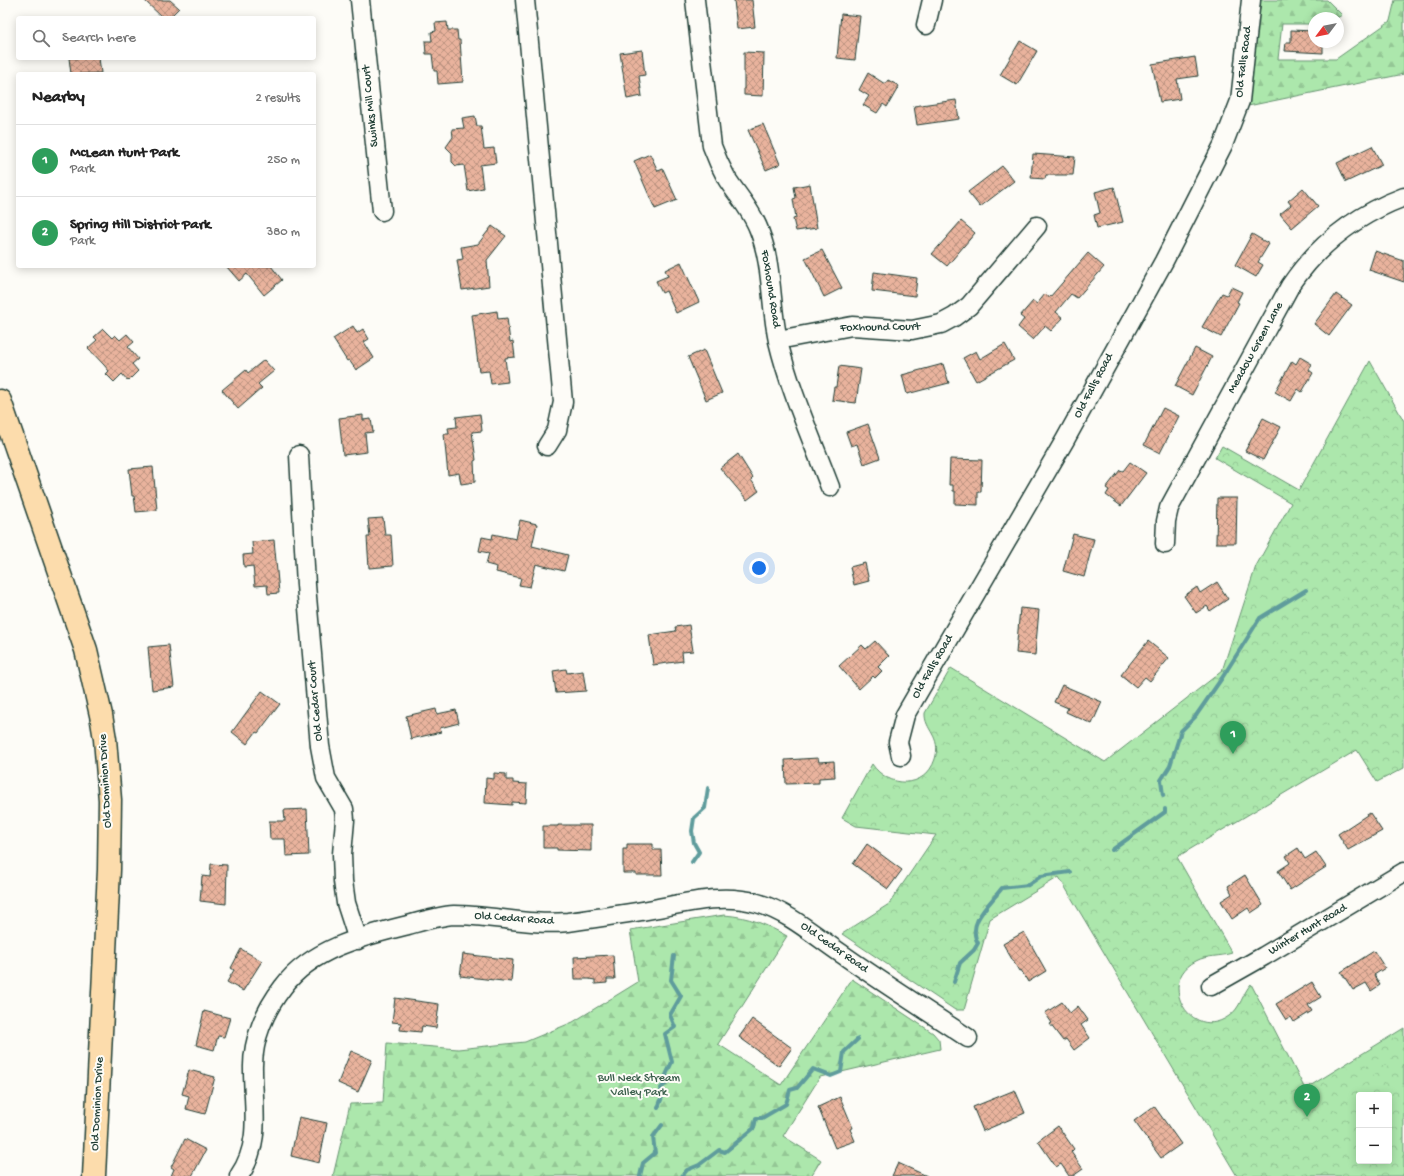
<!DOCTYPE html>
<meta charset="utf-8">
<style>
:root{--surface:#fff;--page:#f2f2f2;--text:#222;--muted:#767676;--line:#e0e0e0;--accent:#111827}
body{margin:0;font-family:"Gochi Hand",sans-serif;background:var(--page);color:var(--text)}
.controls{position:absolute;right:12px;bottom:12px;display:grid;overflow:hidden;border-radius:4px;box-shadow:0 2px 10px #0003}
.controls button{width:36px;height:36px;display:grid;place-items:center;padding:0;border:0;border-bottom:1px solid var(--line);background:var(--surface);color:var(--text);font:20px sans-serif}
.compass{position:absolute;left:1308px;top:12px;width:36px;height:36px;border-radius:50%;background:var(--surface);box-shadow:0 2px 10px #0003;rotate:238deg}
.you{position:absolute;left:759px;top:568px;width:14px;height:14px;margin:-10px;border:3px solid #fff;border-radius:50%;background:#1a73e8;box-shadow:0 0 0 6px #1a73e833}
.badge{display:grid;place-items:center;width:26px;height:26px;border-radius:50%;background:var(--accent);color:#fff;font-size:13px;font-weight:700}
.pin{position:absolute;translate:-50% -33px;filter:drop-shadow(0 1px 2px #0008)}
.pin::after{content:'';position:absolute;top:21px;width:14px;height:12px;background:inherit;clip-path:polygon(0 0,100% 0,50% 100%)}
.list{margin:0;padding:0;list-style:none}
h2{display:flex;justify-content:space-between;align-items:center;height:52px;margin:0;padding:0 16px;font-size:17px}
h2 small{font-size:13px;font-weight:400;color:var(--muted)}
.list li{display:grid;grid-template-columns:26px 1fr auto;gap:12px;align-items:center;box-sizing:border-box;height:72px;padding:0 16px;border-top:1px solid var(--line)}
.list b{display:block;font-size:15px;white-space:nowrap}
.list p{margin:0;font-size:13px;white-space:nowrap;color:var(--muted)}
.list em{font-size:13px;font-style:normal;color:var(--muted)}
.icon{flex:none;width:22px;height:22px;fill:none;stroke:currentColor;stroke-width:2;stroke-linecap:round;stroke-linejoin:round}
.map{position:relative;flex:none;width:1404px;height:1176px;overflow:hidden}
.search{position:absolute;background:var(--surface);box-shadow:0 2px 10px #0003;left:16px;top:16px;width:300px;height:44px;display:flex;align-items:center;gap:10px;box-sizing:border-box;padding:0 14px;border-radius:4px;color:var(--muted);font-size:15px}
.panel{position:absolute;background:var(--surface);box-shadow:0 2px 10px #0003;left:16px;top:72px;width:300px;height:196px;border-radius:4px}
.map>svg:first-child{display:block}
</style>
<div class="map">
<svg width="1404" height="1176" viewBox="0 0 1404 1176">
<defs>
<pattern id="forest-firs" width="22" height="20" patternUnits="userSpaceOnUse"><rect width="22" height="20" fill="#ace7ac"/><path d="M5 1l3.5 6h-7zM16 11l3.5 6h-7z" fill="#94c795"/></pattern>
<pattern id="park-crowns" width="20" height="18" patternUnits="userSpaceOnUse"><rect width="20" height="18" fill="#ace7ac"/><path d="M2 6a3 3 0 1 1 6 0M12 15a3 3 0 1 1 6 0" fill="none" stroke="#94c795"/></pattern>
<pattern id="building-cross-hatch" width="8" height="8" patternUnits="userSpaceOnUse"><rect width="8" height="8" fill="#e9b39d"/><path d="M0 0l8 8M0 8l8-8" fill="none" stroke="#bc9381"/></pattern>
</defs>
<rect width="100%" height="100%" fill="#fdfcf7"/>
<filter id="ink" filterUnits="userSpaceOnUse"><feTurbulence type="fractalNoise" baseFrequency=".025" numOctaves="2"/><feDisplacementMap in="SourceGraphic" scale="8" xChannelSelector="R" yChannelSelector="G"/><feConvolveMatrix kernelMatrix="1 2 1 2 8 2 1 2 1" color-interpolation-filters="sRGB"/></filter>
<g filter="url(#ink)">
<path fill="url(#forest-firs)" stroke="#669270" d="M1257,0H1327L1342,15L1337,18H1314V24H1282L1278,59H1336L1390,21L1395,0H1404V74L1248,106Z
M724,915C750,917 765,924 787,936L718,1044L781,1085L852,979L933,1033L939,1040L940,1049L820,1077L783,1136L821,1160L811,1176H333L350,1104L383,1103L387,1043L458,1049L525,1042L573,1022L638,982L630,930Z"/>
<path fill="url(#park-crowns)" stroke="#669270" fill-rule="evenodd" d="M1370,361L1404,421V768L1377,782L1357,750L1177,857L1232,953C1220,957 1207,955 1196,961C1155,982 1192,1043 1229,1016C1241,1008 1242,994 1251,984L1305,1089L1404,1028V1176H1237L1059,877L990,919L964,1010H955L842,934L889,904L936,835L856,826L842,818L872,764C888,788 925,790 935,759C942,736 924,730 925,713L951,668L1105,762L1222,671L1256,566L1291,503L1215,458L1222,446L1299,490ZM1359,1095H1389V1161H1359Z"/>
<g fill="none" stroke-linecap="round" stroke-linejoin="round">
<path stroke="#5f9c9c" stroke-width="4" d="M1163,795L1161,780L1170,766L1181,731L1195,717L1222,678L1260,618L1306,590
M1112,850L1165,812V809
M692,862L699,852L694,843L692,831L694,818L705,808L708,788
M954,982L960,963L974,950L978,943C966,923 990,904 1002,888L1028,885L1041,876L1070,872
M658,1108L662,1097L661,1088L669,1081L666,1075L672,1062L665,1034L675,1027L670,1015L681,996L671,980L674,956
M640,1176L643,1163L655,1153L653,1137L662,1125
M682,1176L687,1170L699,1165L719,1150L725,1152L754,1128L756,1118H762L786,1104L790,1090L797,1088L813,1069L831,1076L841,1072L844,1052L858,1039"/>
</g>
<path fill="url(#building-cross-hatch)" stroke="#1f3d34" d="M144,0H170L179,8L169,18H163Z
M734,0H752L755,27L737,29Z
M841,14L860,16L855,60L837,58Z
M447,22L448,30H457L458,40H460L463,82L438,84L437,71H434L432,54H426L425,41H432L431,32L436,31L435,23Z
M1291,30L1314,31V42H1323V53L1285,51L1286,42H1291Z
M1020,41L1037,51L1017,85L1000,75Z
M642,50L645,75L639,76L642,96L627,99L620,53Z
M744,52L764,53L763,96L744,95Z
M1195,57L1198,76L1177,79L1180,99L1160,102L1152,64Z
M69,58H99L101,73L71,74Z
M868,73L885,84L888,80L899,86L887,107L883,104L877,113L863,105L869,96L859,90Z
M956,100L959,119L917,125L914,106Z
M475,116L477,126H481L484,149L494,148L496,163L480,165L483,188L468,191L464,165L456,166L452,162V153L446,147L453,137L452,129L464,128L462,118Z
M763,124L780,164L766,170L748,130Z
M1372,146L1382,165L1346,182L1337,163Z
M650,154L658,171L663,169L677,200L655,209L634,161Z
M1033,154L1075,157L1073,175H1046L1045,179L1031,178Z
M1002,166L1014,181L980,207L968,192Z
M810,184L817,228L796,231L793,219L796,218L793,199L796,198L794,187Z
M1114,187L1123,222L1097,228L1094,215L1100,213L1095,192Z
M1303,188L1318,206L1292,228L1280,214L1291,205L1288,201Z
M961,221L975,233L947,266L932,254Z
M492,226L506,236L487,260L489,286L462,290L457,260L463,259L461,247L478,244Z
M1252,234L1269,244L1258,262L1263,265L1256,277L1235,265Z
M822,250L842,288L824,297L805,258Z
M1375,251L1404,261V282L1369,270Z
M1088,253L1104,267L1077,298L1071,294L1056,312L1063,318L1051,331L1045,326L1033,340L1018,327L1024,319L1020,316L1033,301L1037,304L1045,294L1050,297Z
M681,262L699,302L676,313L666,291L662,293L656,281L668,276L665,270Z
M226,266H271L282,280L264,295L247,274L239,281Z
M874,272L917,278L915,296L872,291Z
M1231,287L1242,292L1237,302L1239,303L1221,337L1202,327L1222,293L1227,295Z
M1336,294L1352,305L1329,336L1314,324Z
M497,311L498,319L507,318L510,342L513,341L515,357L505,358L508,382L491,384L489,371L479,372L472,315Z
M353,326L357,333L363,329L369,339L364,342L374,358L356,370L349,360L347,361L333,339Z
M103,329L112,338L115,335L120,340L127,334L134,342L128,347L138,359L132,364L138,371L128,381L122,374L114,382L106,374L109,371L104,365L88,348L97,340L94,337Z
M1005,344L1014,360L976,381L963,358L976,351L980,359Z
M1195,348L1212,357L1192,395L1175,386Z
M704,350L722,393L706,400L688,357Z
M1300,357L1312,364L1309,370L1313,373L1302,392L1298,389L1291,401L1275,392L1292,361L1296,364Z
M264,360L274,371L258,384L262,388L238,409L222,390L246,370L248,373Z
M943,364L949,383L907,394L902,375Z
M839,366L861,369L856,403L832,400L834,387H836Z
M1163,408L1179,416L1160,453L1144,445Z
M480,414L482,431L472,432L476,460L474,461L475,482L461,484L459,473L448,475L444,434H449L448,428L457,427L456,417Z
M363,415V420L371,419L373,432L365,433L367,452L343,455L339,418Z
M1263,418L1281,427L1263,460L1245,451Z
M868,424L880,458L864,464L857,444L851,446L846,432Z
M738,454L753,478L751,480L759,491L747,500L720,468Z
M950,459L982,460L981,492H978V505L955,504V491H953V485H949Z
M1130,462L1146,473L1121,506L1106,495L1109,490L1106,488L1120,470L1123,471Z
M153,467L157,510L136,512L134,496H132L129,469Z
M1217,498H1237L1236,543H1216Z
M383,518L385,535H391L393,566L369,568L367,537H370L368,519Z
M520,520L537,524L532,546L568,555L564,571L536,564L530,587L519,585L521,578L496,572L497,567L486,564L489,553L479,551L482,537L492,539L493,534L516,539Z
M1073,534L1094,539L1084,577L1063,571Z
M274,540L279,593L268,594L267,585L255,586L253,566L244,567L243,555L253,554L252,542Z
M865,563L869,581L854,585L850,567Z
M1217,582L1228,599L1210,611L1207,606L1196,613L1184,596L1197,587L1200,593Z
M1020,608L1039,610L1035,655L1016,653Z
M689,625L693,651L682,652L683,661L653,665L649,635L676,631L675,627Z
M875,641L889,656L878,667L882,671L875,678L873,676L859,689L839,666L862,645L866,649Z
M1148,641L1169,658L1150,681L1145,677L1136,687L1121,675Z
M169,645L174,687L152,690L148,647Z
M566,669L567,673L583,671L586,691L556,693L553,671Z
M1062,685L1102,702L1092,724L1066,712L1068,708L1054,702Z
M262,691L280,704L258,733L256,732L247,744L232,732Z
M436,709L437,714L456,710L459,723L440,728L441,732L411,739L406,716Z
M818,758L819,762L834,761L835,777L819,778V783L786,784L785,760Z
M494,773L506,774V780H513V783L527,784L526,803L512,802V805L485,803L486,778L494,779Z
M307,809L309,855L286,856L285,839H270L269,821H285L284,810Z
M1370,813L1382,831L1348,850L1338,834Z
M558,825H591V851L557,850V848H543V826H558Z
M627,844H653V850H661L662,875H636V873H623V849H627Z
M867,844L902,870L888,889L853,864Z
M1298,848L1305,859L1316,852L1326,867L1290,890L1278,871L1290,863L1286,856Z
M211,864L227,865L226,904L200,901L202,876L210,877Z
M1245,875L1263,905L1251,913L1248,908L1232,919L1221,901L1232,894L1228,886Z
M1024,932L1046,971L1028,982L1021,970L1019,971L1003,944Z
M241,949L262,961L243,991L227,982L234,970L231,968Z
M1374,951L1385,968L1374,975L1380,985L1371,991L1366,983L1353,990L1341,972Z
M463,954L513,960L511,982L460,976Z
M613,955L615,979H607V983L595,984V980L589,979H575L574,957Z
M1312,982L1321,997L1308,1005L1312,1011L1294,1022L1291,1017L1286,1020L1276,1004Z
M395,998L439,1004L436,1028L422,1026L421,1032L400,1030L401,1023L392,1022Z
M1062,1002L1070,1013L1078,1006L1088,1020L1081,1025L1090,1038L1074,1050L1066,1039L1063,1041L1050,1024L1052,1023L1045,1013Z
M204,1011L230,1018L224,1037L218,1036L214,1050L196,1045Z
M752,1019L792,1048L779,1066L739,1037Z
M351,1051L372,1060L358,1092L338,1083Z
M189,1070L215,1077L205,1114L186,1109L189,1096L182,1094Z
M1015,1090L1025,1113L983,1131L973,1107Z
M840,1097L853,1128L850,1129L855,1141L835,1148L818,1107Z
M1154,1106L1181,1144L1161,1158L1134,1121Z
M299,1117L327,1123L319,1163L291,1156Z
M1058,1126L1074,1149L1071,1152L1083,1169L1073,1176H1069L1061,1164L1056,1167L1038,1141Z
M185,1139L206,1150L192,1176H171L174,1169L171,1167Z
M898,1163L927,1176H892Z"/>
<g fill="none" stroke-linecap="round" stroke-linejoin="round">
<defs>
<path id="minor" d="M360,0L382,211
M525,0L563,402L557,430L547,446
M695,0L712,146C716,157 721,168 727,179C738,196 752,211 759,230C773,266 770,304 778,341C790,391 812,439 830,487
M926,25L932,0
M778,340L852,326L912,330L941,324L954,317L969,306L1037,226
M299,455L306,585L320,746L326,778L344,809L345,820L342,854L343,881L346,903L358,940
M1165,544L1166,521L1169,508L1290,286C1319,243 1356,215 1404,197
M901,756L898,742L905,715L1065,440L1164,261L1223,145L1240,101L1251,0
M1211,986L1264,956L1404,872
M239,1176C262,1143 253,1107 253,1070C252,1040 265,1010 283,987C312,948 364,936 408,925C423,921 439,916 454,915C492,915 530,926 568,922C597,918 625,914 653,909C686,903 723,893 757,903C789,912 815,936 842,954C883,983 926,1010 968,1038"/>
<path id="major" d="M0,401L86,650L101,715L105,739L110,800L109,870L94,1176"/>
</defs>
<use href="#minor" stroke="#1f3d34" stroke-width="21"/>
<use href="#major" stroke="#1f3d34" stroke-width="25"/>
<use href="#minor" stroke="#fdfcf7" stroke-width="18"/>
<use href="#major" stroke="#fcdcac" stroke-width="22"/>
</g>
</g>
<g text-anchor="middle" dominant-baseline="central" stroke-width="4" stroke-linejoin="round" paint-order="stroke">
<g font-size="12" fill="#1f3d34" stroke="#fdfcf7">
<text transform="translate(1244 62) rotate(-83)">Old Falls Road</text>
<text transform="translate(371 106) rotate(-96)">Swinks Mill Court</text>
<text transform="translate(770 289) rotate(81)">Foxhound Road</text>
<text transform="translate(880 328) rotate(-1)">Foxhound Court</text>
<text transform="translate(1256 348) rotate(-61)">Meadow Green Lane</text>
<text transform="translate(1094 386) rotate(-62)">Old Falls Road</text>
<text transform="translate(933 667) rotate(-60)">Old Falls Road</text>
<text transform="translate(316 701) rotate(-95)">Old Cedar Court</text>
<text transform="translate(106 781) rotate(-93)">Old Dominion Drive</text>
<text transform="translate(514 919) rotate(4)">Old Cedar Road</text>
<text transform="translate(1308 930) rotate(-31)">Winter Hunt Road</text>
<text transform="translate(834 948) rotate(35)">Old Cedar Road</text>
<text transform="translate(98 1104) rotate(-87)">Old Dominion Drive</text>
</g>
<g font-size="12" fill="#3b5f4c" stroke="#fdfcf7">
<text x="639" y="1079">Bull Neck Stream<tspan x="639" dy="14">Valley Park</tspan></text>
</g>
</g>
</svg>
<div class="controls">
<button>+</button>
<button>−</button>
</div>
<svg class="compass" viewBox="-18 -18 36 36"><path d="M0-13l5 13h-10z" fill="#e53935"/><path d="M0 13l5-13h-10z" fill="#767676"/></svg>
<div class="you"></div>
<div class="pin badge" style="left:1233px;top:754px;background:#2e9e5b">1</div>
<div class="pin badge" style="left:1307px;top:1117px;background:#2e9e5b">2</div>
<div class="search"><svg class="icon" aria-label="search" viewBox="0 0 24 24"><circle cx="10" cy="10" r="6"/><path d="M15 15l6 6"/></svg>Search here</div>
<section class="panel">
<h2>Nearby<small>2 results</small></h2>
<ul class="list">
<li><span class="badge" style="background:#2e9e5b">1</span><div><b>McLean Hunt Park</b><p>Park</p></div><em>250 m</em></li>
<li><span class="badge" style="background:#2e9e5b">2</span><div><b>Spring Hill District Park</b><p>Park</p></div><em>380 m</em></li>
</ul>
</section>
</div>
